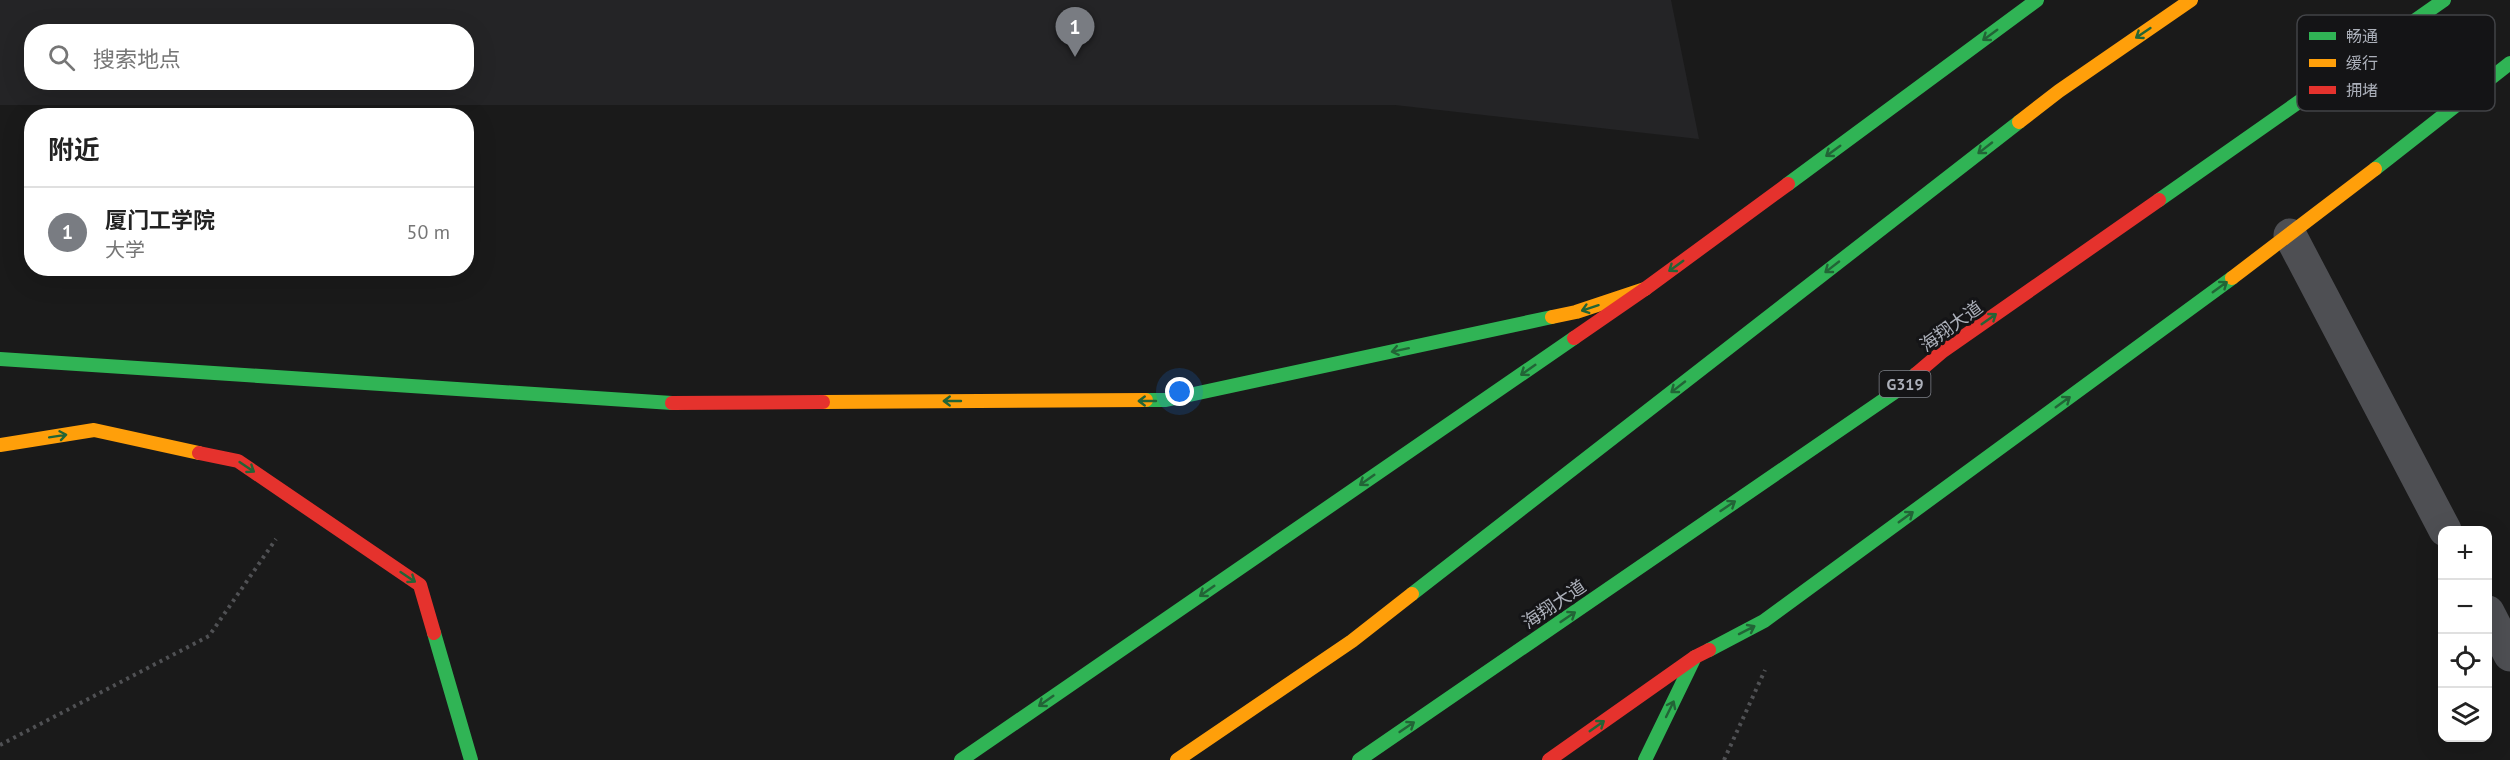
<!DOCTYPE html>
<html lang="zh">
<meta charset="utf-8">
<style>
:root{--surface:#fff;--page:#f6f6f6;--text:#222;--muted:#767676;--line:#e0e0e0;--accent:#797c82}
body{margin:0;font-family:"PT Sans","Noto Sans SC",sans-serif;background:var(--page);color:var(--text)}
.controls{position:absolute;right:18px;bottom:18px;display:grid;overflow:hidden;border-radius:12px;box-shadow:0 6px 24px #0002}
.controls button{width:54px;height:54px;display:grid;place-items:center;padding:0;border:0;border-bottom:2px solid var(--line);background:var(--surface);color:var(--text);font:30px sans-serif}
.you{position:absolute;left:1180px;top:392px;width:21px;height:21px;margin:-15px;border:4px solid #fff;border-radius:50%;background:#1a73e8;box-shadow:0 0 0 9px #1a73e833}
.badge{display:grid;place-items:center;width:39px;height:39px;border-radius:50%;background:var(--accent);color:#fff;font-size:20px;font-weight:700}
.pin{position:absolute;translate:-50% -50px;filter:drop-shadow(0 2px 3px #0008)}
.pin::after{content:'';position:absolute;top:32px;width:21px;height:18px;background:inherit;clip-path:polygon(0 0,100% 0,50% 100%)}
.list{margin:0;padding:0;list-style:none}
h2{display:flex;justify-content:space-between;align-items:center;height:78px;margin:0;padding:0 24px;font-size:26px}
h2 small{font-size:20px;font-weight:400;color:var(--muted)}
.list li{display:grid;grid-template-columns:39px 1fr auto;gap:18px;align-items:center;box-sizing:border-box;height:90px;padding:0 24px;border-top:2px solid var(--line)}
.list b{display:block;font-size:22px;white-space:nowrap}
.list p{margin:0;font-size:20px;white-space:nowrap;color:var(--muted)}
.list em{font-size:20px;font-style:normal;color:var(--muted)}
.icon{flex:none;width:33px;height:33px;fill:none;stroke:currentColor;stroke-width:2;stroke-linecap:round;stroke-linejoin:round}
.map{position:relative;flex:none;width:2510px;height:760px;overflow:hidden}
.search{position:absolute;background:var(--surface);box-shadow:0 6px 24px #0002;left:24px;top:24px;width:450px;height:66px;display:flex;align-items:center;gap:15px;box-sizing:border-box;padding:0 21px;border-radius:24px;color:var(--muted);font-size:22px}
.panel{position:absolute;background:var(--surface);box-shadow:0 6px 24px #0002;left:24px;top:108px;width:450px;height:168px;border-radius:24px}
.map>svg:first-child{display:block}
</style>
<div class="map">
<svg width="2510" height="760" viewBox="0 0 2510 760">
<rect width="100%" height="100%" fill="#1a1a1a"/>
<path fill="#242426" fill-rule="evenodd" d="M0,0H1671L1699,139L1395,105H0ZM32,32H466V82H32Z"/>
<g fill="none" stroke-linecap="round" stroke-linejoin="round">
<path stroke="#505154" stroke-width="4" stroke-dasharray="3 4.5" stroke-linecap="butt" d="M0,745L209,636L276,539
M1724,760L1765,670"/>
<path stroke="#4e4f53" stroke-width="33" d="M2290,235L2445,530
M2488,612L2510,655"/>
<path stroke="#30b455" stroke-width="14" d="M2375,169L2510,63
M1788,184L2037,0
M2159,200L2444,0
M0,359L672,403
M1146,400H1166L1552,317
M1412,594L2019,122
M434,633L471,760
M1709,650L1764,621L2232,278
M961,760L1574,338
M1359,760L1898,390L1916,374
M1645,760L1695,657"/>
<path stroke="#ff9f0a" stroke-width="14" d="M2019,122L2059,91L2191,0
M2232,278L2375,169
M1552,317L1576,312L1645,289
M823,402L1146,400
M0,445L94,430L199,453
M1177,760L1352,641L1412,594"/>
<path stroke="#e5322d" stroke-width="14" d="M1574,338L1645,289L1788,184
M1916,374L1943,351L2159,200
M672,403L823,402
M199,453L238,461L420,585L434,633
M1549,760L1695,657L1709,650"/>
</g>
<defs><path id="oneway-shaft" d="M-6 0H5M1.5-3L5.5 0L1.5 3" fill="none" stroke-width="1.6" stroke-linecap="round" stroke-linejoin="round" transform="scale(1.5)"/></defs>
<g stroke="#226436">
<use href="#oneway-shaft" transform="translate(2143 33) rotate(146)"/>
<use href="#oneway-shaft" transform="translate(1990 35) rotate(144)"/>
<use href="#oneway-shaft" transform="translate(1985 148) rotate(142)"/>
<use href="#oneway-shaft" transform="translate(1833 151) rotate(144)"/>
<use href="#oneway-shaft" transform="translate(1676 266) rotate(144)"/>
<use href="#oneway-shaft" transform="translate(1832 267) rotate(142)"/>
<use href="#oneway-shaft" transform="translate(2220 287) rotate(-36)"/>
<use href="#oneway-shaft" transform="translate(1590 308) rotate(162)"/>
<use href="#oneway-shaft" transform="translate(1989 319) rotate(-35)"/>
<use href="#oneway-shaft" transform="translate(1400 350) rotate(168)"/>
<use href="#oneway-shaft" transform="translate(1528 370) rotate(145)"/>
<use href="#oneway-shaft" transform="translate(1678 387) rotate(142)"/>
<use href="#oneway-shaft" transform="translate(952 401) rotate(180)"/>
<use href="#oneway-shaft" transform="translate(1147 401) rotate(180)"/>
<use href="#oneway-shaft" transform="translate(2063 402) rotate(-36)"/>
<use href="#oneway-shaft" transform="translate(58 436) rotate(-9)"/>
<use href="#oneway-shaft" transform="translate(247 467) rotate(34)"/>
<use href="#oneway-shaft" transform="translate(1367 480) rotate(145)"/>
<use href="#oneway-shaft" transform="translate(1728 506) rotate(-34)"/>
<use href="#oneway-shaft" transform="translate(1906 517) rotate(-36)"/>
<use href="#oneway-shaft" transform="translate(408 577) rotate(34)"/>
<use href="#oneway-shaft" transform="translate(1207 591) rotate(145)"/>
<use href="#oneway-shaft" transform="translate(1568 617) rotate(-34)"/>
<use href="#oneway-shaft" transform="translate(1747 630) rotate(-27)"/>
<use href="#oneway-shaft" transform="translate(1046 701) rotate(145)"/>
<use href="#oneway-shaft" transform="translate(1670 709) rotate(-64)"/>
<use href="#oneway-shaft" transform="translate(1597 726) rotate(-35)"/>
<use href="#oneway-shaft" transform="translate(1407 727) rotate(-34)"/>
</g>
<g text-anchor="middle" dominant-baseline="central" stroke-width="6" stroke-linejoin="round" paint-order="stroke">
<rect fill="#141416" stroke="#7e8189" stroke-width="1.5" x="1879.5" y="371" width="51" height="26" rx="4.5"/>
<g font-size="16" font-weight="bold" fill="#acb0ba">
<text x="1905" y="384">G319</text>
</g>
<g font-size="18" fill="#acb0ba" stroke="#141416">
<text transform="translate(1951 326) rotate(-36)">海翔大道</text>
<text transform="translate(1554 604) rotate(-34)">海翔大道</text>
</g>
</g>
<rect x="2297" y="15" width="198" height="96" rx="9" fill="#141416" stroke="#424347" stroke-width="1.5"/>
<rect x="2309" y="32" width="27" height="8" fill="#30b455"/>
<rect x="2309" y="59" width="27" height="8" fill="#ff9f0a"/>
<rect x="2309" y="86" width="27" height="8" fill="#e5322d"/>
<g font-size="16" fill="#acb0ba">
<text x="2346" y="42">畅通</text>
<text x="2346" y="69">缓行</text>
<text x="2346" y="96">拥堵</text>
</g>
</svg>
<div class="controls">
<button>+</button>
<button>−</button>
<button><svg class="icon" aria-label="locate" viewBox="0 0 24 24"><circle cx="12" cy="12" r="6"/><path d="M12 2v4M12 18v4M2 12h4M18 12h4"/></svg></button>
<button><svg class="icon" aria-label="layers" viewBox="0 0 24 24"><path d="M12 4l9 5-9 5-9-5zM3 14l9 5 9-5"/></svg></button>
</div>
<div class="you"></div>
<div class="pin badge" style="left:1075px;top:57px">1</div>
<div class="search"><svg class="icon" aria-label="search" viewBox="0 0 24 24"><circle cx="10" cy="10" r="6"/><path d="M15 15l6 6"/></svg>搜索地点</div>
<section class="panel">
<h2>附近<small></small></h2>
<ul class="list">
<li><span class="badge">1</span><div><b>厦门工学院</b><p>大学</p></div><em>50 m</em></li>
</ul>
</section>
</div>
